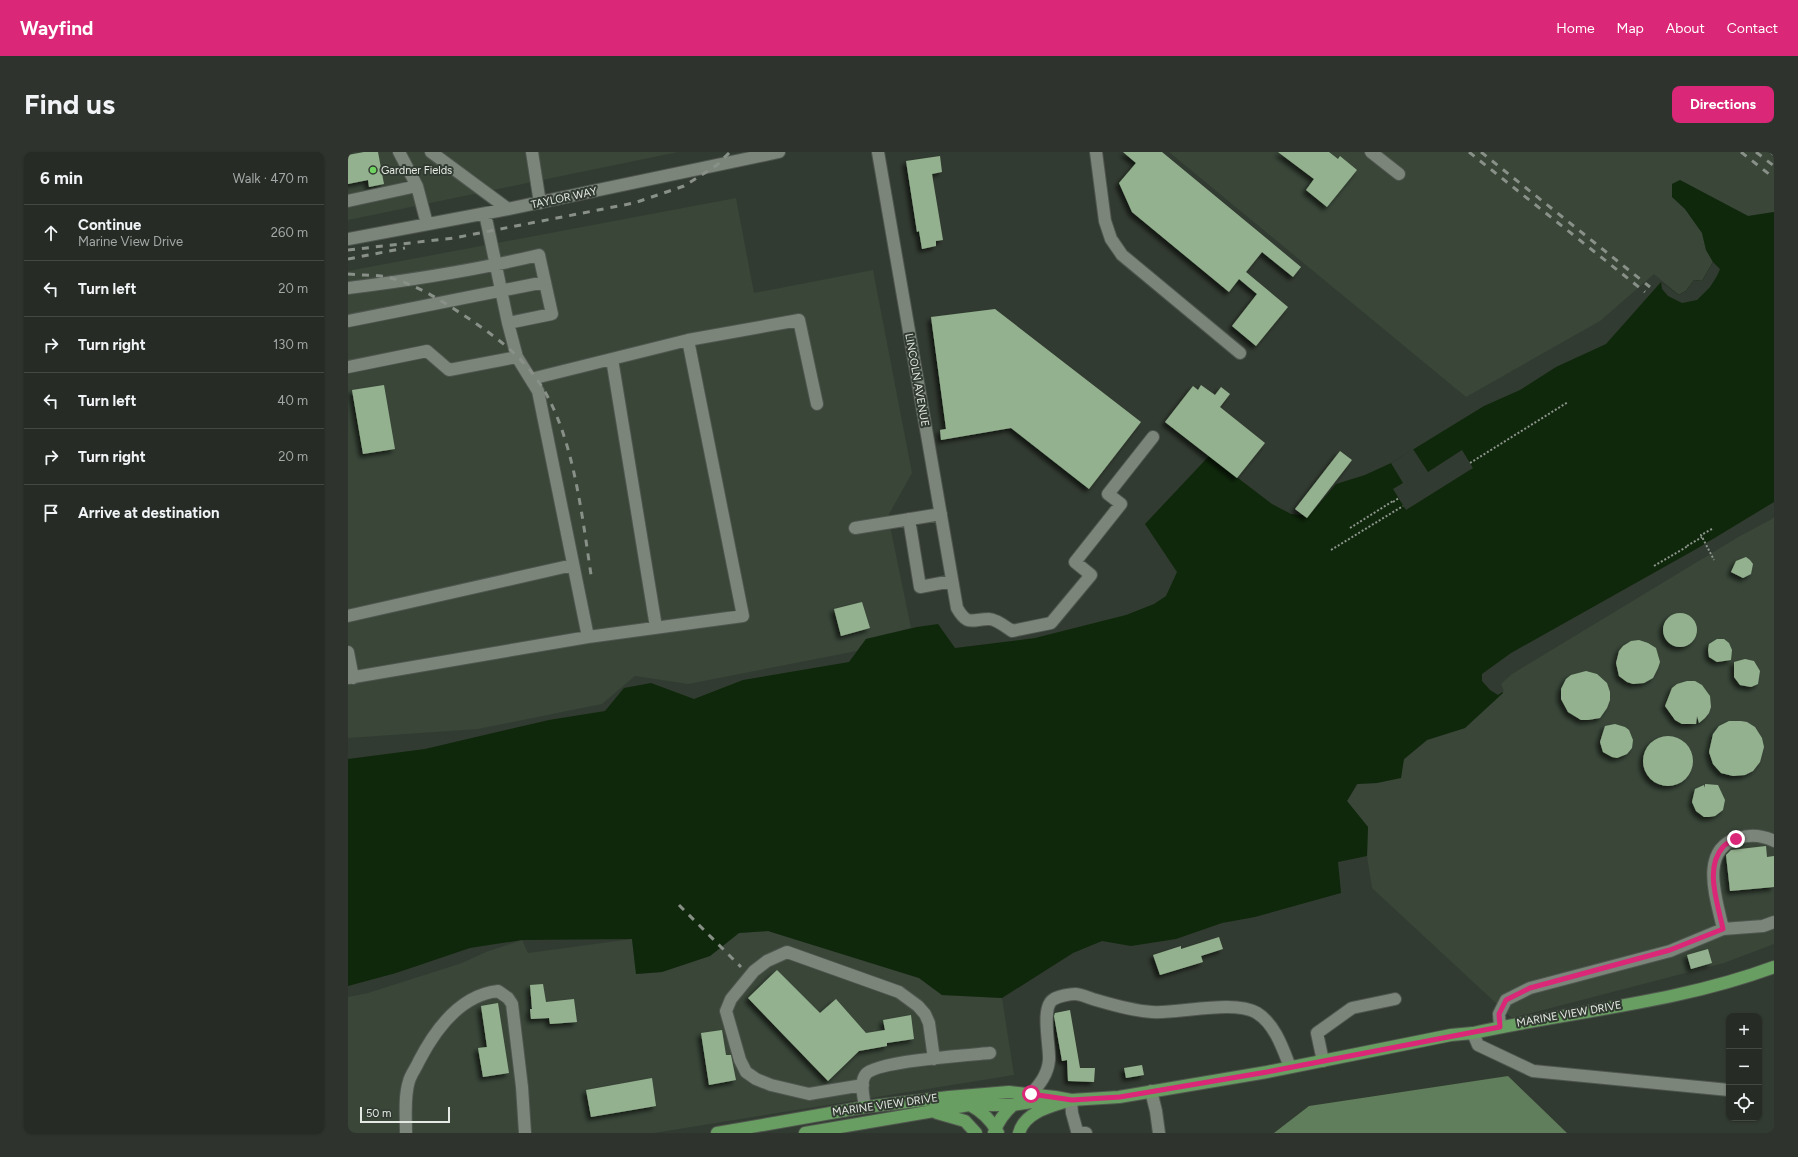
<!DOCTYPE html>
<meta charset="utf-8">
<style>
:root{--surface:#262c25;--page:#2e342d;--text:#f1f3f6;--muted:#a4a7a7;--line:#424842;--accent:#db2777}
body{margin:0;font-family:Figtree,sans-serif;background:var(--page);color:var(--text)}
.controls{position:absolute;right:12px;bottom:12px;display:grid;overflow:hidden;border-radius:8px;box-shadow:0 1px 3px #0004}
.controls button{width:36px;height:36px;display:grid;place-items:center;padding:0;border:0;border-bottom:1px solid var(--line);background:var(--surface);color:var(--text);font:20px sans-serif}
.scale{position:absolute;left:12px;bottom:10px;width:90px;box-sizing:border-box;padding-left:4px;border:2px solid #e4eae3;border-top:0;font-size:11px;line-height:14px;white-space:nowrap;color:#e4eae3;-webkit-text-stroke:3px #323b31;paint-order:stroke}
.stop{position:absolute;width:12px;height:12px;margin:-9px;border:3px solid #db2777;border-radius:50%;background:#fff}
.stop.end{background:#db2777;border-color:#fff;box-shadow:0 1px 4px #0008}
.list{margin:0;padding:0;list-style:none}
h2{display:flex;justify-content:space-between;align-items:center;height:52px;margin:0;padding:0 16px;font-size:17px}
h2 small{font-size:13px;font-weight:400;color:var(--muted)}
.list li{display:grid;grid-template-columns:26px 1fr auto;gap:12px;align-items:center;box-sizing:border-box;height:56px;padding:0 16px;border-top:1px solid var(--line)}
.list b{display:block;font-size:15px;white-space:nowrap}
.list p{margin:0;font-size:13px;white-space:nowrap;color:var(--muted)}
.list em{font-size:13px;font-style:normal;color:var(--muted)}
.icon{flex:none;width:22px;height:22px;fill:none;stroke:currentColor;stroke-width:2;stroke-linecap:round;stroke-linejoin:round}
.map{position:relative;flex:none;width:1426px;height:981px;overflow:hidden;border-radius:8px}
header{display:flex;align-items:center;gap:24px;box-sizing:border-box;height:56px;padding:0 20px;background:var(--accent);color:#fff}
header strong{font-size:19px}
nav{display:flex;gap:22px;margin-inline-start:auto;font-size:14px}
.intro{display:flex;align-items:center;justify-content:space-between;box-sizing:border-box;height:96px;padding:0 24px}
h1{margin:0;font-size:28px}
.button{padding:10px 18px;border-radius:8px;background:var(--accent);color:#fff;font-size:14px;font-weight:700}
main{display:flex;gap:24px;padding:0 24px}
aside{flex:1;background:var(--surface);border-radius:8px;box-shadow:0 1px 3px #0004}
.map>svg:first-child{display:block}
</style>
<header>
<strong>Wayfind</strong>
<nav><a>Home</a><a>Map</a><a>About</a><a>Contact</a></nav>
</header>
<div class="intro"><h1>Find us</h1><a class="button">Directions</a></div>
<main>
<aside>
<h2>6 min<small>Walk · 470 m</small></h2>
<ul class="list">
<li><svg class="icon" aria-label="ahead" viewBox="0 0 24 24"><path d="M12 20V5M6 11l6-6 6 6"/></svg><div><b>Continue</b><p>Marine View Drive</p></div><em>260 m</em></li>
<li><svg class="icon" aria-label="left" viewBox="0 0 24 24"><path d="M17 20v-9H6M10 6l-5 5 5 5"/></svg><div><b>Turn left</b></div><em>20 m</em></li>
<li><svg class="icon" aria-label="right" viewBox="0 0 24 24"><path d="M7 20v-9h11M14 6l5 5-5 5"/></svg><div><b>Turn right</b></div><em>130 m</em></li>
<li><svg class="icon" aria-label="left" viewBox="0 0 24 24"><path d="M17 20v-9H6M10 6l-5 5 5 5"/></svg><div><b>Turn left</b></div><em>40 m</em></li>
<li><svg class="icon" aria-label="right" viewBox="0 0 24 24"><path d="M7 20v-9h11M14 6l5 5-5 5"/></svg><div><b>Turn right</b></div><em>20 m</em></li>
<li><svg class="icon" aria-label="arrive" viewBox="0 0 24 24"><path d="M6 21V4h12l-3 4 3 4H6"/></svg><div><b>Arrive at destination</b></div></li>
</ul>
</aside>
<div class="map">
<svg width="1426" height="981" viewBox="0 0 1426 981">
<defs>
<filter id="shadow"><feDropShadow dx="-3.5" dy="3.5" stdDeviation="2" flood-color="#0009"/></filter>
</defs>
<rect width="100%" height="100%" fill="#323b31"/>
<path fill="#394638" d="M0,0H330L0,68Z
M821,0H1426V60L1400,64L1332,28L1324,32V45L1337,57L1354,81L1358,98L1365,110L1354,129L1346,128L1338,139L1331,143L1306,122L1252,169L1118,245Z
M388,46L406,141L525,118L564,321L540,364L563,476L518,487L509,499L340,532L287,524L254,552L130,577L0,586V119Z
M1426,363V792L1376,811L1164,866L1024,736L1019,704L1020,675L999,649L1010,632L1029,631L1079,588L1117,576L1151,531L1163,520Z
M420,779L571,826L594,843L654,846L666,923L306,981H0V845L20,841L114,811L138,800L174,788L180,801L284,787L288,822L314,820L362,804L391,781Z"/>
<path fill="#607d5c" d="M1160,924L1219,981H926L961,954Z"/>
<path fill="#0f280b" d="M1332,28L1400,64L1426,60V363L1163,520L1151,531L1155,541L1117,576L1079,588L1056,607L1053,626L1029,631L1009,632L999,649L1020,675L1019,704L990,710L993,741L907,765L874,771L828,787L783,794L754,789L725,801L654,846L594,843L571,826L420,779L391,781L362,804L314,820L288,822L284,787L174,788L122,796L48,821L0,834V607L77,597L201,568L257,559L276,536L303,531L346,547L395,528L501,510L518,487L569,475L590,472L607,496L687,486L778,463L806,452L818,444L829,420L797,372L861,304L924,352L943,362L954,363L959,366L988,332L1017,323L1043,311L1136,254L1172,238L1208,215L1258,192L1313,130L1331,143L1338,139L1346,128L1354,129L1365,110L1358,98L1354,81L1337,57L1324,45V32Z"/>
<path fill="#323b31" d="M1365,110L1372,117L1369,124L1362,135L1349,148L1334,151L1320,144L1314,137L1313,130L1331,143L1338,139L1346,128L1354,129Z
M1065,297L1080,320L1114,298L1125,316L1058,358L1045,337L1055,331L1043,311Z
M1426,350V365L1424,367L1392,384L1164,522L1153,532L1156,539L1150,543L1142,538L1134,529V522L1163,501L1350,396Z"/>
<path fill="#94b18f" filter="url(#shadow)" d="M16,0H30L36,32L21,35L20,28L0,32V3Z
M775,0H814L953,115L945,125L914,100L898,120L940,155L908,194L884,174L909,142L891,127L881,140L784,60L771,31L788,11Z
M930,0H981L990,7L992,4L1009,18L979,55L958,38L966,27Z
M592,4L594,20L584,22L595,88L588,89V94L574,97L571,79L569,80L558,9Z
M647,157L793,270L741,337L663,276L593,288L592,278L598,277L583,165Z
M36,233L47,297L15,302L4,238Z
M853,233L867,243L873,235L882,242L872,255L917,291L889,326L817,270L845,234L850,238Z
M992,299L1004,308L959,366L947,357Z
M1398,405L1402,408L1405,412L1403,422L1395,426L1383,420L1388,409Z
M514,450L522,476L493,484L486,457Z
M1315 478a17 17 0 1 1 34 0a17 17 0 1 1-34 0Z
M1369,487H1376L1381,491L1384,498L1383,508L1369,510L1361,505L1360,498L1361,492Z
M1291,488L1300,491L1308,496L1312,510L1310,516L1305,526L1296,531L1285,532L1279,530L1271,524L1268,511L1271,499L1275,494L1283,489Z
M1397,507L1406,509L1412,519L1410,532L1403,535L1392,533L1386,525V510Z
M1238,519L1249,522L1259,531L1262,540V548L1259,556L1252,566L1240,568H1233L1220,560L1213,547V537L1218,527L1223,523Z
M1339,529H1347L1354,533L1362,544L1363,555L1361,561L1357,566L1351,571L1349,564L1348,572H1334L1327,568L1317,554L1324,536L1329,532Z
M1381,569H1393L1399,570L1407,575L1414,586L1416,595L1412,610L1405,619L1397,623L1385,624L1373,621L1365,612L1361,600L1365,582L1371,574Z
M1267,572L1277,575L1281,578L1285,588L1284,596L1279,602L1269,606L1264,605L1255,600L1252,590L1257,574Z
M1295 609a25 25 0 1 1 50 0a25 25 0 1 1-50 0Z
M1357,632L1370,633L1377,648L1375,658L1367,664L1361,665H1356L1348,659L1344,650L1347,637L1356,633L1357,636Z
M1418,694L1419,705L1426,704V735L1382,739L1378,703L1383,698Z
M871,785L875,797L853,804L855,810L812,823L805,803L833,794V797Z
M1360,797L1364,811L1343,817L1339,803Z
M429,818L472,861L488,847L518,881L537,878L535,868L563,863L566,887L539,891V894L511,899L480,929L400,846Z
M195,832L198,850L226,847L229,870L202,872L201,866L183,867L182,857H184L182,833Z
M150,851L161,921L135,925L130,896L139,895L133,854Z
M722,858L732,916H747L746,930L720,929L719,908L714,909L706,864L707,861Z
M374,878L378,903H383L388,928L361,933L353,881Z
M794,913L796,923L778,926L776,916Z
M304,926L308,954L243,965L238,938Z"/>
<g fill="none" stroke-linecap="round" stroke-linejoin="round">
<defs>
<path id="minor" d="M51,0L69,34L79,72
M83,0L160,57
M184,0L192,51
M530,0L609,456C620,475 624,467 641,467C648,467 658,475 664,479L703,471L743,423L727,410L773,352L760,342L805,285
M748,0L757,69L763,87L774,103L892,201
M1023,0L1051,22
M0,49L69,34
M0,87L160,57L431,0
M0,136C64,128 128,118 191,103L204,162L160,171C152,134 145,98 137,62
M0,169L197,130
M264,207L308,475
M0,215L79,199L101,218L169,205
M183,227L340,188L451,168L469,252
M561,367L572,435L604,429
M507,376L593,362
M0,464L225,413
M240,485L395,464L340,188
M0,500L5,526
M0,526L240,485L190,239L169,205L160,171
M1375,777C1369,748 1350,698 1390,686C1403,682 1414,683 1426,689
M1152,875L1151,862L1158,848L1182,836L1322,799L1375,777L1415,774L1426,770
M1125,881L1130,893L1185,919L1381,938
M975,909L969,881L1004,856L1047,847
M515,933L461,942L423,933L408,927L398,920L392,908L378,859L383,847L406,819L419,809L439,800L551,840L570,854L577,862L581,871L586,907
M803,939L808,959L811,981
M683,942C692,932 700,922 701,908C702,894 692,854 706,847C711,844 722,842 727,842C733,842 741,846 748,848C765,853 786,859 804,860C831,862 886,847 909,861C927,872 935,897 942,915
M723,948L724,961L729,979L738,981
M517,955C516,946 511,930 518,922C529,909 621,903 642,901
M58,981C58,964 56,945 61,929C63,922 68,916 71,909C87,878 112,843 150,839L160,846L164,852L174,935L177,981"/>
<path id="major" d="M622,953C633,959 644,969 650,981
M589,961L617,969L628,981
M369,981L517,955L601,945L661,940L707,945L723,948L771,945L919,920L1103,883L1125,881C1225,859 1329,851 1426,815
M457,981L621,953H665L697,948
M646,981C650,969 656,961 665,953
M671,981C677,959 705,954 723,948"/>
</defs>
<use href="#minor" stroke="#4f564e" stroke-width="14"/>
<use href="#major" stroke="#4f564e" stroke-width="14"/>
<path stroke="#8e958d" stroke-width="2" stroke-dasharray="2 2" stroke-linecap="butt" d="M1122,311L1220,250
M1045,350L1051,346
M1002,376L1045,349
M1364,377L1353,383L1366,408
M1339,394L1354,385
M983,398L1055,354
M1306,414L1340,394"/>
<use href="#minor" stroke="#7b857a" stroke-width="12"/>
<use href="#major" stroke="#689e61" stroke-width="12"/>
<path stroke="#889087" stroke-width="3" stroke-dasharray="7 7" stroke-linecap="butt" d="M1121,0L1297,140
M1133,0L1302,135
M1393,0L1426,26
M1408,0L1426,14
M1423,0L1426,3
M0,98L106,86L286,51L336,34L369,13L382,0
M0,107L57,96
M0,122C11,123 22,123 33,124C64,129 94,149 120,166C145,183 170,201 188,226C226,278 234,366 244,429
M331,753L393,815"/>
</g>
<g fill="none" stroke-linecap="round" stroke-linejoin="round">
<path stroke="#db2777" stroke-width="5" d="M683,942L724,948L772,945L919,920L1152,875L1151,862L1158,848L1182,836L1322,798L1375,777C1370,752 1356,716 1375,695C1378,691 1384,689 1388,687"/>
</g>
<circle fill="#6ed360" stroke="#323b31" stroke-width="1.5" cx="25" cy="18" r="4"/>
<g text-anchor="middle" dominant-baseline="central" stroke-width="4" stroke-linejoin="round" paint-order="stroke">
<g font-size="11" fill="#e4eae3" stroke="#323b31" text-anchor="start">
<text x="33" y="18">Gardner Fields</text>
</g>
<g font-size="11" fill="#e4eae3" stroke="#323b31">
<text transform="translate(216 46) rotate(-12)">TAYLOR WAY</text>
<text transform="translate(569 228) rotate(80)">LINCOLN AVENUE</text>
<text transform="translate(1221 862) rotate(-10)">MARINE VIEW DRIVE</text>
<text transform="translate(537 953) rotate(-8)">MARINE VIEW DRIVE</text>
</g>
</g>
</svg>
<div class="controls">
<button>+</button>
<button>−</button>
<button><svg class="icon" aria-label="locate" viewBox="0 0 24 24"><circle cx="12" cy="12" r="6"/><path d="M12 2v4M12 18v4M2 12h4M18 12h4"/></svg></button>
</div>
<div class="scale">50 m</div>
<div class="stop" style="left:683px;top:942px"></div>
<div class="stop end" style="left:1388px;top:687px"></div>
</div>
</main>
